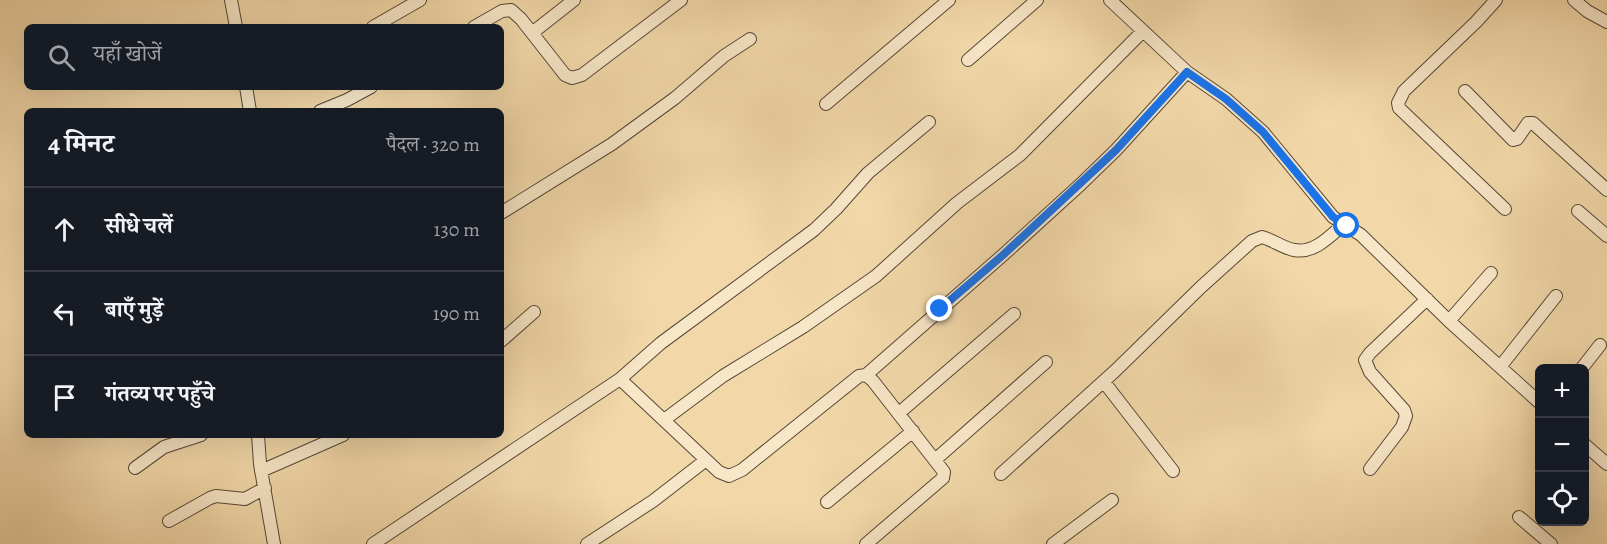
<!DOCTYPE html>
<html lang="hi">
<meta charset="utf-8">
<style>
:root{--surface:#171b24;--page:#20242c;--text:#f1f3f6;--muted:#9ea1a6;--line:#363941}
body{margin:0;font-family:Alegreya,"Noto Serif Devanagari",serif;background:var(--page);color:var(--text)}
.controls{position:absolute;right:18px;bottom:18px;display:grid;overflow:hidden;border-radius:9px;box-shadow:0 6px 24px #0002}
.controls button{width:54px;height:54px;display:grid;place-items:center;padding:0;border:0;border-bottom:2px solid var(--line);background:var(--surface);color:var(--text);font:30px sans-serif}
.stop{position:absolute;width:18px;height:18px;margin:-14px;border:4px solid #1a73e8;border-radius:50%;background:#fff}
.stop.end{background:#1a73e8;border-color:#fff;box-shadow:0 2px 6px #0008}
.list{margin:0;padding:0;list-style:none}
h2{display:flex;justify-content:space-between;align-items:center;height:78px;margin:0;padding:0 24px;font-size:26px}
h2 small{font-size:20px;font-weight:400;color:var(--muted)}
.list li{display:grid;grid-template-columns:39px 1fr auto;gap:18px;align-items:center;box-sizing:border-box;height:84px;padding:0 24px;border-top:2px solid var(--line)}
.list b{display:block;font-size:22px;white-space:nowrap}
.list em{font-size:20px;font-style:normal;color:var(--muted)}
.icon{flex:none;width:33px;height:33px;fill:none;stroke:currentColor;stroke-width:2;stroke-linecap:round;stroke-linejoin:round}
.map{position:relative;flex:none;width:1607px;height:544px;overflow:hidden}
.search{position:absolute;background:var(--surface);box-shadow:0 6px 24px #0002;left:24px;top:24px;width:480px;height:66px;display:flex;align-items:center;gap:15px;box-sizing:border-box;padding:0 21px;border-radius:9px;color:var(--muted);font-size:22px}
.panel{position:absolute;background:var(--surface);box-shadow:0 6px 24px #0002;left:24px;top:108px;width:480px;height:330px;border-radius:9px}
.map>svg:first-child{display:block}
</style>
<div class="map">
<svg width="1607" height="544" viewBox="0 0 1607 544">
<rect width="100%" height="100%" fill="#f2d8a9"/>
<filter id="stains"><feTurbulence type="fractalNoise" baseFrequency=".00333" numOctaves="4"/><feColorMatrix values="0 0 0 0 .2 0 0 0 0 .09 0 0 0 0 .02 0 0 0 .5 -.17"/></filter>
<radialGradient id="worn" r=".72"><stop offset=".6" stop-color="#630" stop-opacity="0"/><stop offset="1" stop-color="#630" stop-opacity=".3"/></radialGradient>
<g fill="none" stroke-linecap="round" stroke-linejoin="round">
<defs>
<path id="minor" d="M231,0L236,27
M1110,0L1187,72L1226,99L1263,132L1333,217L1361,235L1449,321L1540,403
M1496,0L1476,22L1404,91L1398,103L1399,108L1505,209
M1574,0L1587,11L1607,22
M373,27L420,0
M474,27L502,11L511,10L521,19L565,75L572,78L582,75L681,0
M532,33L574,0
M968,60L1037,0
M246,87L250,111
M1465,91L1513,140L1517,139L1528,123H1533L1607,190
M826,104L949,0
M320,111L347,100L371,87
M1578,211L1607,236
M501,213L612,144L675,98L724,56L750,39
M1449,321L1491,273
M501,341L534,312
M1500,367L1556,296
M1582,368L1600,345
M866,375L1003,255L1081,184L1116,150L1187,72
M620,379L719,472L729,476L742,470L859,376L866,375L873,381L944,472L943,478L866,544
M1104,382L1173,471
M899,413L1014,314
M664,420L723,376L803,327L876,276L957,203L1020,155L1142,32
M258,435L260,464L274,544
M1584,444L1607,464
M936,459L1046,362
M135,468L164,447L201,435
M1370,469L1402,427L1406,416L1404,410L1370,372L1365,360L1370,353L1427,299
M261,471L343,435
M1001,474L1115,371L1201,287L1252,241L1262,237C1273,240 1283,248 1294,250C1314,254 1330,236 1344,224
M827,502L913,431
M1519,517L1551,544
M169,521L210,498L216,496L245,499L265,488
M373,544L620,379L661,343L814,230L836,209L868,173L929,122
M587,544L653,501L706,460
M1053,544L1112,500"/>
</defs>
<use href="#minor" stroke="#564836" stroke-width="14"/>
<use href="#minor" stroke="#f7e6c7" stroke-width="12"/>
</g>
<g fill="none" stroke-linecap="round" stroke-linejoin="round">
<path stroke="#1a73e8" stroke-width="8" d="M940,309L1003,255L1116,150L1187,72L1226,99L1263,132L1333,217L1347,226"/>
</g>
<rect width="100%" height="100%" filter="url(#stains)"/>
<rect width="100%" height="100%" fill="url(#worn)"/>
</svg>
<div class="controls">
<button>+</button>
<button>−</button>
<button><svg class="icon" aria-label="locate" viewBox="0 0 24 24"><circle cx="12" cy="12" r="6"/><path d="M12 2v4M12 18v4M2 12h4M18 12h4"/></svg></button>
</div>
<div class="stop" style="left:1347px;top:226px"></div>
<div class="stop end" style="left:940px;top:309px"></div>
<div class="search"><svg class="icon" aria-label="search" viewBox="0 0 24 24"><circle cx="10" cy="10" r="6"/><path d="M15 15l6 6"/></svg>यहाँ खोजें</div>
<section class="panel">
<h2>4 मिनट<small>पैदल · 320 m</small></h2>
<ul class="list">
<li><svg class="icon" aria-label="ahead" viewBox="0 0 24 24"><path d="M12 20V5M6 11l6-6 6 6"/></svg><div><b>सीधे चलें</b></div><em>130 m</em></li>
<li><svg class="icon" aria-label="left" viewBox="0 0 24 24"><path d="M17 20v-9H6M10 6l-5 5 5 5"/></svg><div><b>बाएँ मुड़ें</b></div><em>190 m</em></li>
<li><svg class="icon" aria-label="arrive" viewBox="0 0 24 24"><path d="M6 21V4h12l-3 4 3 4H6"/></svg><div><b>गंतव्य पर पहुँचे</b></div></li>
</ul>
</section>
</div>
